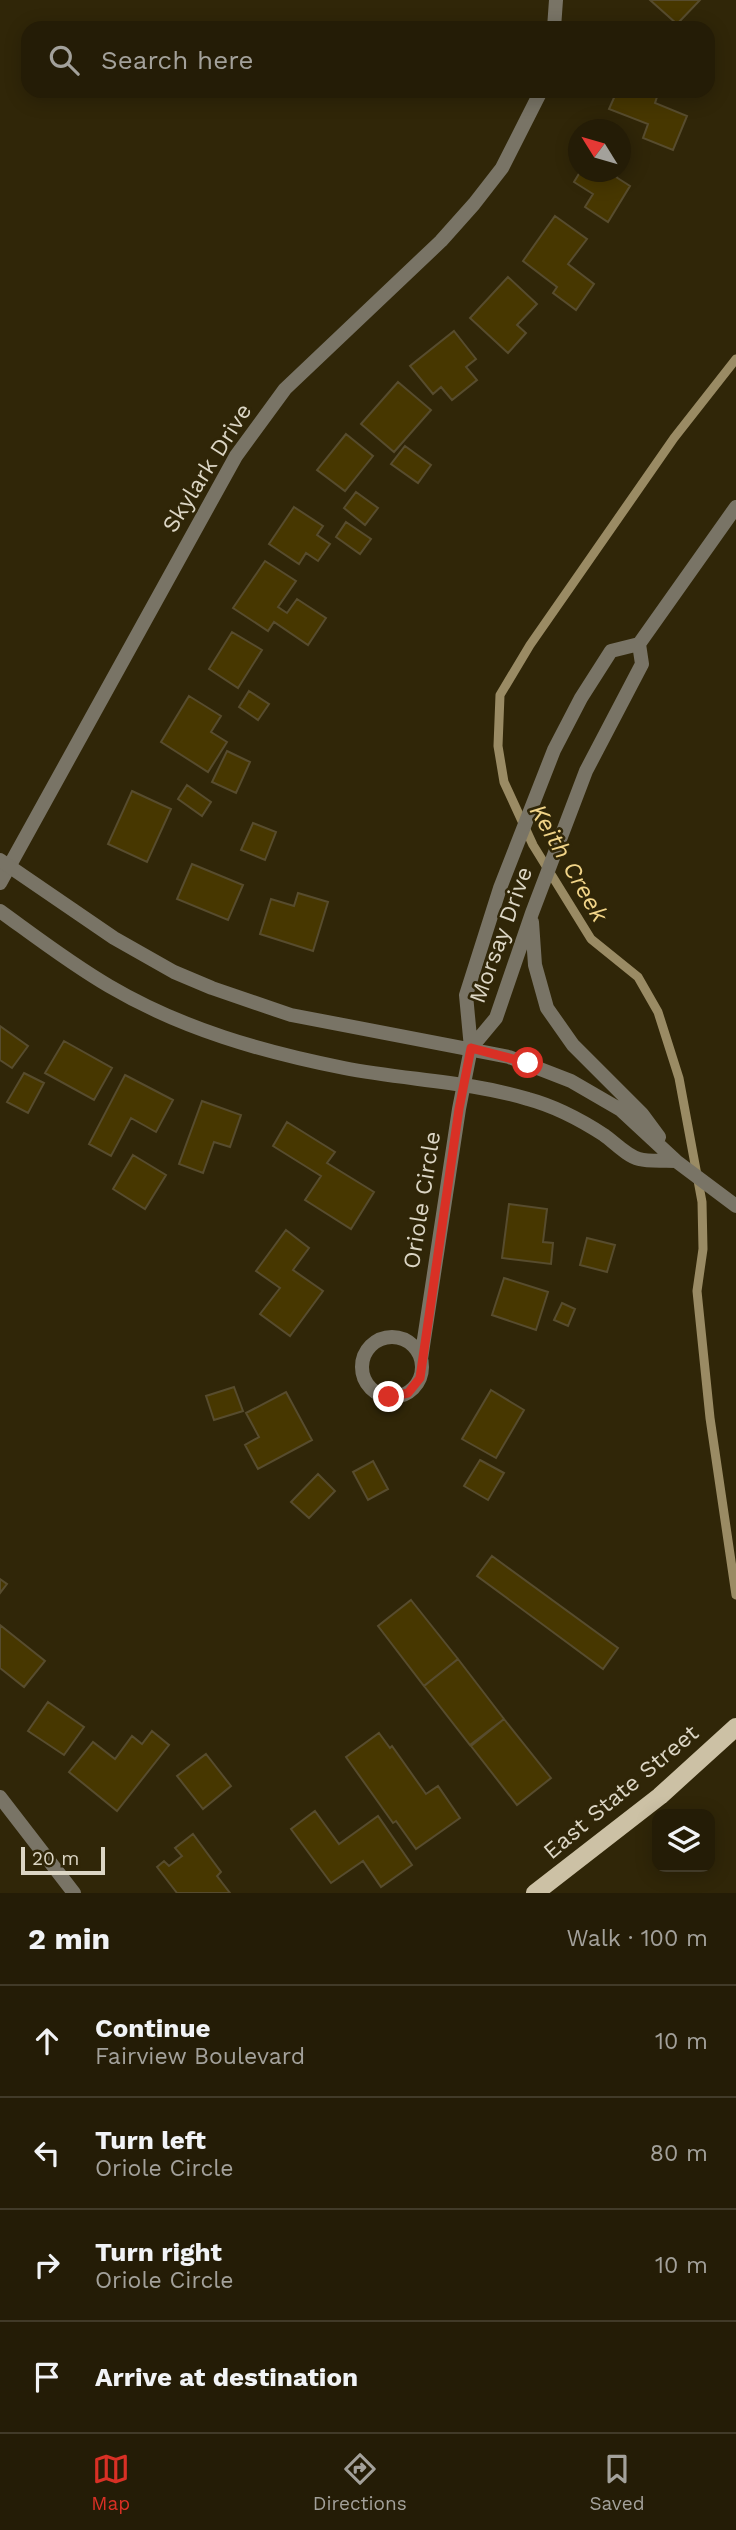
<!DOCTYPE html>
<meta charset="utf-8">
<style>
:root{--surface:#241c06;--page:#2c2510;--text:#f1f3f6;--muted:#a3a19b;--line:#413a28;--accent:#d93025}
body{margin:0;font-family:"Work Sans",sans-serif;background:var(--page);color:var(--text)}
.controls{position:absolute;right:21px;bottom:21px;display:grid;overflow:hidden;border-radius:14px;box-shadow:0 4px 18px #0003}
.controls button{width:63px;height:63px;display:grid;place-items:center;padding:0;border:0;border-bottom:2px solid var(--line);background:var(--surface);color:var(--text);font:35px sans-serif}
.compass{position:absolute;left:568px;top:119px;width:63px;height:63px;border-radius:50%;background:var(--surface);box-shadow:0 4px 18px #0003;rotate:307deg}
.scale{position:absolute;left:21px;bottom:18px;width:84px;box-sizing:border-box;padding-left:7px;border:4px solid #dcd6c5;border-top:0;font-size:19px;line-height:24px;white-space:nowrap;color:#dcd6c5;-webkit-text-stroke:5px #302608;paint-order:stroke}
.stop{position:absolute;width:21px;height:21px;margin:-16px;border:5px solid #d93025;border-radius:50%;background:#fff}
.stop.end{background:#d93025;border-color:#fff;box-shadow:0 2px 7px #0008}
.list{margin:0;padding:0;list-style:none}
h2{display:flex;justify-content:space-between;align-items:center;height:91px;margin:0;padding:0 28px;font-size:30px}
h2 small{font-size:23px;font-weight:400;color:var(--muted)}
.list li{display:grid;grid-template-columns:46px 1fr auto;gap:21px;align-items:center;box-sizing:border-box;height:112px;padding:0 28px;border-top:2px solid var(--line)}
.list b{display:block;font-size:26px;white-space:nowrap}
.list p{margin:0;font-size:23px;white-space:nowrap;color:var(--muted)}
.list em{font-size:23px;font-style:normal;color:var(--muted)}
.icon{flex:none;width:38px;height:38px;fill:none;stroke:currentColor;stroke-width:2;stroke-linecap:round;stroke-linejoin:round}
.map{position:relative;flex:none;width:736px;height:1893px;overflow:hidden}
.search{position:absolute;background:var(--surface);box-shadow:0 4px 18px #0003;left:21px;right:21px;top:21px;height:77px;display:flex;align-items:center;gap:18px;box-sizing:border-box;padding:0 24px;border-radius:21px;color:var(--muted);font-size:26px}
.sheet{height:539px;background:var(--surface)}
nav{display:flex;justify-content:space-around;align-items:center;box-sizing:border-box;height:98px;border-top:2px solid var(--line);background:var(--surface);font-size:19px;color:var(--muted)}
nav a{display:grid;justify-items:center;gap:4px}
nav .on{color:var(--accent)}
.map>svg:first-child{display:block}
</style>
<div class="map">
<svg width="736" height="1893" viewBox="0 0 736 1893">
<rect width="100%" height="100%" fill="#302608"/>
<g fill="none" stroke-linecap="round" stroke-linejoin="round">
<path stroke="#9a8b64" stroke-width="9" d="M736,359L674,438L530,645L500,695L498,746L504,782L533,845L591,939L638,977L658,1012L679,1078L702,1202L703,1249L697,1291L710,1418L736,1595"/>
</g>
<path fill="#473700" stroke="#574c2e" stroke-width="2" d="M650,0H700L677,24Z
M617,91H659L655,103L687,116L673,150L643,138L648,124L609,109Z
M580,172H619L616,177L630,186L608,222L585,207L593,194L574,182Z
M555,216L587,239L568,264L594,284L576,310L553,293L557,287L523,261Z
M508,277L537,304L517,325L526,333L508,353L470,318Z
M454,331L476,359L466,367L477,380L452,400L441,387L433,394L410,366Z
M398,382L431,410L394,452L361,424Z
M346,434L373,456L345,491L317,470Z
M405,446L431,465L418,483L391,464Z
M356,492L378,508L365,525L344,508Z
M294,507L323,526L317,535L330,544L318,561L306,553L299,564L269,544Z
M346,522L371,539L360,554L336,537Z
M265,561L296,581L278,607L287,613L297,599L326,618L308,645L274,622L268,631L233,608Z
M232,632L262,650L238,688L209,669Z
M249,691L269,704L258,720L239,707Z
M189,696L221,716L211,732L227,742L208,772L161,742Z
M227,751L250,762L236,793L212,782Z
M187,785L211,802L202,816L178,799Z
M132,791L171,809L147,862L108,844Z
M253,823L276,832L265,860L241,850Z
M192,864L243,885L228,920L177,899Z
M298,893L328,902L313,951L260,934L271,899L294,906Z
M0,1026L28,1046L12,1068L0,1060Z
M64,1041L112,1068L94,1100L45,1073Z
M24,1073L44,1083L28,1113L7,1102Z
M125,1075L173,1100L156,1132L131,1118L111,1156L89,1144Z
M202,1101L241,1115L230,1147L214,1142L203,1173L179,1164Z
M287,1122L335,1152L327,1163L374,1192L351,1229L305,1200L321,1176L273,1146Z
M133,1155L166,1175L145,1209L113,1189Z
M509,1204L547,1209L543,1242L553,1243L551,1264L502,1258Z
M286,1230L309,1248L293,1270L323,1291L290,1336L260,1314L280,1288L256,1271Z
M587,1238L615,1245L607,1272L580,1265Z
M504,1278L548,1292L536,1330L492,1315Z
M562,1303L575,1309L568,1326L554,1320Z
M234,1387L243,1411L214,1420L206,1396Z
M491,1390L524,1410L496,1458L462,1439Z
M286,1392L312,1440L258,1469L245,1445L259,1437L246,1413Z
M480,1460L504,1473L488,1500L464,1486Z
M373,1461L388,1489L368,1500L353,1472Z
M318,1474L335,1491L309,1518L291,1502Z
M492,1556L618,1648L603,1669L477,1576Z
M0,1579L7,1584L0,1593Z
M411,1600L458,1659L424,1686L378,1626Z
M0,1625L45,1661L24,1687L0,1668Z
M458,1659L504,1719L470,1745L424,1686Z
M48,1702L84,1727L64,1755L28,1731Z
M504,1719L551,1778L517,1805L471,1746Z
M152,1731L169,1745L117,1811L69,1772L93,1742L115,1759L132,1736L142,1744Z
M379,1733L390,1748L392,1746L426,1794L438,1786L460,1818L416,1849L396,1821L393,1823L346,1757Z
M206,1754L231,1786L203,1809L177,1776Z
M315,1811L339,1844L378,1816L412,1865L381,1887L363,1861L331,1883L291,1829Z
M193,1834L221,1872L217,1876L230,1893H177L157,1867L164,1861L169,1866L182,1856L175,1848Z"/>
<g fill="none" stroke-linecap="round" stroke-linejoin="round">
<path stroke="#797466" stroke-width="14" d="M554,28L556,0
M0,883L236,456L285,389L441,241L474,204L502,168L541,91
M362 1367a30 30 0 1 1 60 0a30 30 0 1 1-60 0Z
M421,1359L459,1109L471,1048
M0,1797L74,1893"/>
<path stroke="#797466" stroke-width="14" d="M0,860L114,938L174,972L212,988L291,1015L509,1057L571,1081L621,1110L676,1161L736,1206
M0,911C36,937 71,964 109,986C182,1029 263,1052 344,1068C405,1080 468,1081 528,1099C554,1106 581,1120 604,1135C614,1142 627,1156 639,1159C650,1162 665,1160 676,1161
M532,922L535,965L547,1008L573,1045L642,1114L659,1137
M471,1048L466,995L500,888L554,750L581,698L611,651L639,644L736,507
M471,1048L496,1018L532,913L586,771L642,664L639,644"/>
<path stroke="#ccc1a5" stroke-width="18" d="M535,1893L660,1796L736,1727"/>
</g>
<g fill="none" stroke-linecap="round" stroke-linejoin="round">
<path stroke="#d93025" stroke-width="9" d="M389,1397L408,1393L420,1378L459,1109L471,1048L528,1063"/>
</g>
<g text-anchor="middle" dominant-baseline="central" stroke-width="5" stroke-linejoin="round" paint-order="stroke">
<g font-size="23" fill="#dcd6c5" stroke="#302608">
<text transform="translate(207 468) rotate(-58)">Skylark Drive</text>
<text transform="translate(501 935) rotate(-70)">Morsay Drive</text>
<text transform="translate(422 1200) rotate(-81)">Oriole Circle</text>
<text transform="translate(621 1792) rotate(-40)">East State Street</text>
</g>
<g font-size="24" font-style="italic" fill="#f1d488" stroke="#302608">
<text transform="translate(569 863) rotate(60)">Keith Creek</text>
</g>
</g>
</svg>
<div class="controls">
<button><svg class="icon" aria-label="layers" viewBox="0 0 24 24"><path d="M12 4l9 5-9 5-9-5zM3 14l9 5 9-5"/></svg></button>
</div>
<svg class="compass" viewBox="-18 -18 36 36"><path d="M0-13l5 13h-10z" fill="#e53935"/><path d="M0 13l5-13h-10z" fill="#a3a19b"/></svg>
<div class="scale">20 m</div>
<div class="stop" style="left:528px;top:1063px"></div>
<div class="stop end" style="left:389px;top:1397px"></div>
<div class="search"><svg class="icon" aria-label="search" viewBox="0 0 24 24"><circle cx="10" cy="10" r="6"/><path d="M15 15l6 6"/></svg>Search here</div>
</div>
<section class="sheet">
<h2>2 min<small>Walk · 100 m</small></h2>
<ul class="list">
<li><svg class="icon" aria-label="ahead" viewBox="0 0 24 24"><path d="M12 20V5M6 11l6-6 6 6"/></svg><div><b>Continue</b><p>Fairview Boulevard</p></div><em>10 m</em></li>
<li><svg class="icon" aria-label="left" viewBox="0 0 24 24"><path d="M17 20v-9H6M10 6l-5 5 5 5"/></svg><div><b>Turn left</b><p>Oriole Circle</p></div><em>80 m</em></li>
<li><svg class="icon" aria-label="right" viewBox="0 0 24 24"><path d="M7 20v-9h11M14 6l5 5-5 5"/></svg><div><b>Turn right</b><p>Oriole Circle</p></div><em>10 m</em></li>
<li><svg class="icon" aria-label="arrive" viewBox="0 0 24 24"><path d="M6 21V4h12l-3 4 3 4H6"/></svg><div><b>Arrive at destination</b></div></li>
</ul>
</section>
<nav>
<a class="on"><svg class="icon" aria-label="map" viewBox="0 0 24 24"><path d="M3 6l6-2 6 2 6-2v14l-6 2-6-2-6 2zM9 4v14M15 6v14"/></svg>Map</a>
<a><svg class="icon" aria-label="directions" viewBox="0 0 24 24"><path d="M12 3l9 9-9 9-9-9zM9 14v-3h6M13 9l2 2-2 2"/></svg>Directions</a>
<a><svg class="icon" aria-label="saved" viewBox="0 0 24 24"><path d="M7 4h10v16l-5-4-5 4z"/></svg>Saved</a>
</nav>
